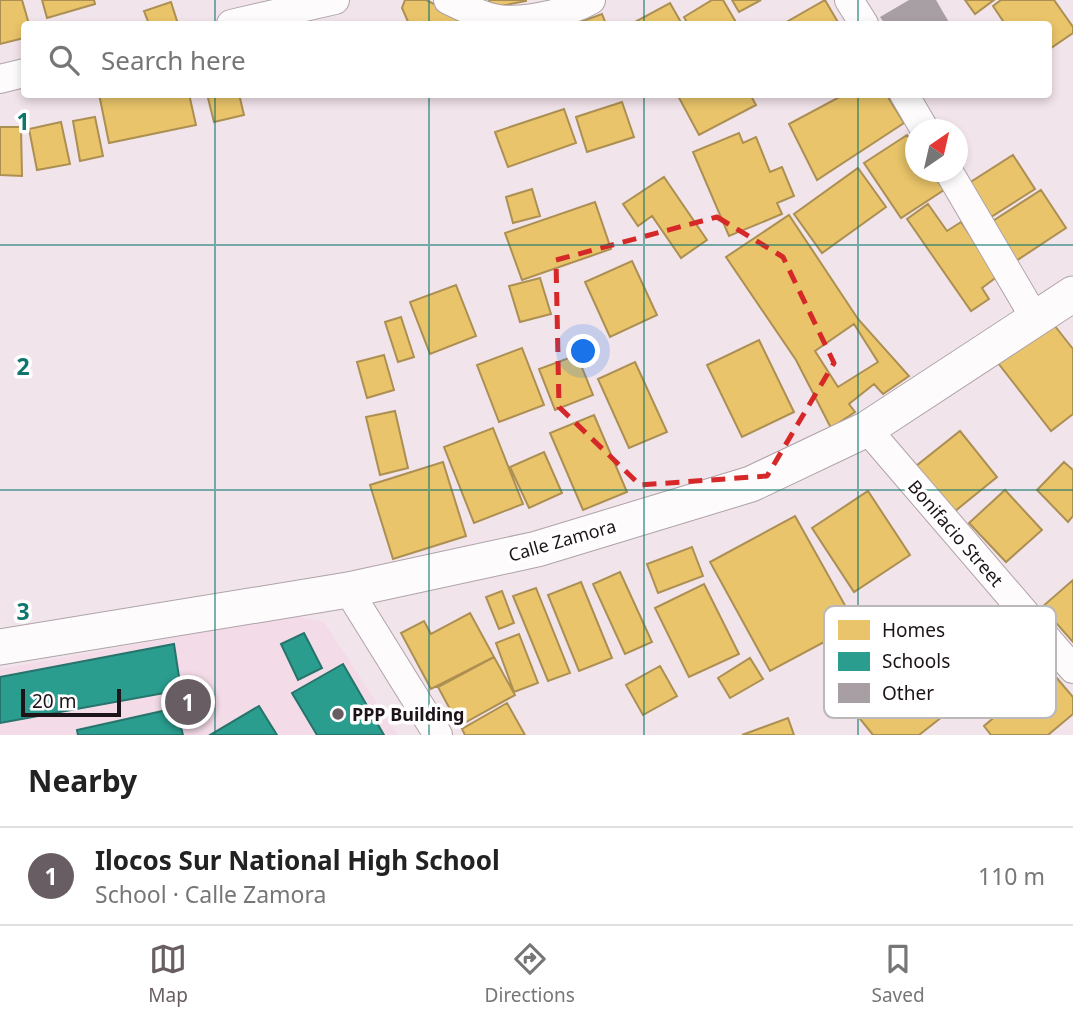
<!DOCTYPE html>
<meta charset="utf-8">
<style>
:root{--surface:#fff;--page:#f2f2f2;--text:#222;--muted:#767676;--line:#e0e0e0;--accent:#685d62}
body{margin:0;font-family:"Noto Sans",sans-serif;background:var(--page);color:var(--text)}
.compass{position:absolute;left:905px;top:119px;width:63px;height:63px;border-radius:50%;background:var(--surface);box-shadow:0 4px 10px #0003;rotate:34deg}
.scale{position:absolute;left:21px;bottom:18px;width:100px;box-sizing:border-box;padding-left:7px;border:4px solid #1d1419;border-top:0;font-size:19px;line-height:24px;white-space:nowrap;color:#1d1419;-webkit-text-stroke:5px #fff;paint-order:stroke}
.you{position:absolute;left:584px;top:352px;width:24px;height:24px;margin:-18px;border:5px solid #fff;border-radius:50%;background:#1a73e8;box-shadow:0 0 0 10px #1a73e833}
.badge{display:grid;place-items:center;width:46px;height:46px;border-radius:50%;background:var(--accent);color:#fff;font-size:23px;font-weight:700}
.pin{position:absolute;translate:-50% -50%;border:4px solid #fff;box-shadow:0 2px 7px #0006}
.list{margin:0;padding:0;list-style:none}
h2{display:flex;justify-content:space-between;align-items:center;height:91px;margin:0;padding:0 28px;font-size:30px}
h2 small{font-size:23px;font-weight:400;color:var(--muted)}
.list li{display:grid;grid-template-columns:46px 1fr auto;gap:21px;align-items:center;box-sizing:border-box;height:98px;padding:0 28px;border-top:2px solid var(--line)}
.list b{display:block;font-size:26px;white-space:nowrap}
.list p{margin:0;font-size:23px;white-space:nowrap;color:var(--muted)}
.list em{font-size:23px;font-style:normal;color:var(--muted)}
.icon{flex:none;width:38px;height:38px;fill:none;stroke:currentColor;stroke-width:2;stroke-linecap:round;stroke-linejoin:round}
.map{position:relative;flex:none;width:1073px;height:735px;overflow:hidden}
.search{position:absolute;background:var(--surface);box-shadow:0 4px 10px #0003;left:21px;right:21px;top:21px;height:77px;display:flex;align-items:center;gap:18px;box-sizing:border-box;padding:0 24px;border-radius:7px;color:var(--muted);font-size:26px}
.sheet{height:189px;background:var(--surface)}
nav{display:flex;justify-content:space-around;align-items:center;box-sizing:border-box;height:98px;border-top:2px solid var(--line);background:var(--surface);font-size:19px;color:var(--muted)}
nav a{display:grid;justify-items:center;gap:4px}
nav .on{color:var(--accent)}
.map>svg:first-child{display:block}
</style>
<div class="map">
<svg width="1073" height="735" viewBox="0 0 1073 735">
<rect width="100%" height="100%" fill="#f2e4eb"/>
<path fill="#f4dbe8" d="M293,616L324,622L398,735H0V669Z"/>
<path fill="#e9c46a" stroke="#ac8f52" stroke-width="2" fill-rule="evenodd" d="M0,0H22L29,24H24V38L0,44Z
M42,0H94L95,4L47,18Z
M405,0H426L473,23L472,24H409L402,8Z
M489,0H526V1L491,8Z
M712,0H723L737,24H688L684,17Z
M732,0H761L739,12Z
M825,0L839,24H783Z
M965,0H994L975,14Z
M1001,0H1054L1073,27V33L1048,50V24H1005L993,6Z
M171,2L178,24H149L144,11Z
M670,3L682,24H634L633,23Z
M602,14L606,24H575Z
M99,94H189L196,125L109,143Z
M207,94H239L244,115L214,122Z
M677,94H750L756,105L699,135Z
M845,94H886L904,123L817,180L789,124Z
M622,102L634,137L587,152L576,117Z
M564,109L576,143L508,167L495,132Z
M95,117L103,156L80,161L73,121Z
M61,122L70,164L37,170L29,129Z
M0,127H21L22,176L0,175Z
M739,133L743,143L756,137L770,172L782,167L794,196L777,203L782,214L729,236L693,152Z
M907,135L916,148V172H931L944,190L901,218L864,163Z
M1013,155L1035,189L991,217L969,183Z
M858,168L886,207L822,253L794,214Z
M664,177L707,240L681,258L652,216L638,226L623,204Z
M532,189L540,216L513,223L506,197Z
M1041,190L1066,228L1013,263L988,224Z
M595,202L611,249L522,280L505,233Z
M928,204L947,231L961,222L998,276L982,288L989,299L971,311L907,219Z
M789,215L858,319L909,376L883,394L874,384L849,404L855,412L831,428L796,360L726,257ZM854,324L878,362L838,387L815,351Z
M632,261L657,315L610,337L585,282Z
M540,278L551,314L520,322L509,286Z
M456,285L476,336L430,354L410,302Z
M401,317L414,357L398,362L385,322Z
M1051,321L1073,349V414L1051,431L998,363Z
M759,340L794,412L742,437L707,365Z
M522,348L544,405L499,422L477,365Z
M384,355L394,390L367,398L357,362Z
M577,355L593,395L555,410L539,369Z
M635,362L667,432L629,448L598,379Z
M395,411L408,468L380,475L366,417Z
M594,415L627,492L583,510L550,433Z
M493,428L523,504L474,523L444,447Z
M960,431L997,477L954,512L916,466Z
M544,452L562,493L529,508L510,467Z
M443,462L466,536L393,559L370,485Z
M1064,462L1073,470V516L1068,522L1037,490Z
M1005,490L1042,530L1006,562L969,523Z
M868,491L910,555L854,592L812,528Z
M795,516L856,625L770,671L710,562Z
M692,547L703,576L658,593L647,564Z
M620,572L652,642L625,654L593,584Z
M1073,580V642L1042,607Z
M581,582L612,658L579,671L548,595Z
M704,584L739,654L689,677L655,608Z
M536,588L570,673L548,681L513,596Z
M502,591L514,623L499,629L486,597Z
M470,613L494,657L431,689L401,633L424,621L431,634Z
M519,634L538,683L514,692L496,643Z
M908,656L952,709L919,735H873L848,704Z
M494,657L515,695L459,726L438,687Z
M750,658L763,679L730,698L718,678Z
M660,666L677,696L643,715L626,685Z
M1050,670L1073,697V714L1048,735H991L984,726Z
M507,703L525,735H465L462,729Z
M788,718L794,735H742Z"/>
<path fill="#2a9d8f" stroke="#26746c" stroke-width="2" d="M304,633L322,668L298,680L281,644Z
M174,644L181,690L0,723V677Z
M343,664L384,735H317L292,693Z
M259,706L277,735H210Z
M176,708L183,735H78L77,730Z"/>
<path fill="#a89fa5" d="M909,0H936L950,24H885L880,17Z"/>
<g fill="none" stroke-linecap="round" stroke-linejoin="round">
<defs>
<path id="minor" d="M448,0C489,20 504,25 549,15C565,11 577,8 591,0
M849,0L864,24
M231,24L335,0
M0,79L24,73
M904,94L925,130
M949,172L1036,320
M867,429L1073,669
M348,590L438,735"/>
<path id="tertiary" d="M0,647L348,590L537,549L751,484L867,429L1073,294"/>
</defs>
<use href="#minor" stroke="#aea3a8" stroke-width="30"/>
<use href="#tertiary" stroke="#aea3a8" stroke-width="37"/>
<use href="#minor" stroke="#fdfbfc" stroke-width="28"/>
<use href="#tertiary" stroke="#fdfbfc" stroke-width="35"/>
</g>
<path fill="none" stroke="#d62828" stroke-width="5" stroke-dasharray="14 9" stroke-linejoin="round" d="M717,217L783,257L834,363L767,476L640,485L559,407L556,260Z"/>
<path fill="none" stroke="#0f766e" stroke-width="2" stroke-opacity="0.55" d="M215,0V24M429,0V24M644,0V24M858,0V24M215,94V735M429,94V735M644,94V735M858,94V735M0,245H1073M0,490H1073"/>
<circle fill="#685d62" stroke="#fff" stroke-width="2.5" cx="338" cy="714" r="7"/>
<g text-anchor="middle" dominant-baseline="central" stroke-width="7" stroke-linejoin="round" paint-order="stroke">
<g font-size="18" fill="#1d1419" stroke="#fff">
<text transform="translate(956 533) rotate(49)">Bonifacio Street</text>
<text transform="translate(562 540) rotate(-16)">Calle Zamora</text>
</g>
<g font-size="18" font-weight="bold" fill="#1d1419" stroke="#fff" text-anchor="start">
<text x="352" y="714">PPP Building</text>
</g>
</g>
<rect x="824" y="606" width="232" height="112" rx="10" fill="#fff" stroke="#bbb8ba" stroke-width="2"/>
<rect x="838" y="620" width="32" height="20" fill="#e9c46a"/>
<rect x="838" y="652" width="32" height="19" fill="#2a9d8f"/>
<rect x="838" y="683" width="32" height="20" fill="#a89fa5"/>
<g font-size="19" fill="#1d1419">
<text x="882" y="637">Homes</text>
<text x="882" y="668">Schools</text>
<text x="882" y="700">Other</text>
</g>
<g font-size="23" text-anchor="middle" font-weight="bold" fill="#0f766e" stroke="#fff" stroke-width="7" stroke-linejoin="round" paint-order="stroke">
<text x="23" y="130">1</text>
<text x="23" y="375">2</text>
<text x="23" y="620">3</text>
</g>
</svg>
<svg class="compass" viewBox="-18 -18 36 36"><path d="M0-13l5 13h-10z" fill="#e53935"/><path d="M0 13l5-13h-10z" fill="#767676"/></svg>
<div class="scale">20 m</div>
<div class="you"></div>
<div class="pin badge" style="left:188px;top:702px">1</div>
<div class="search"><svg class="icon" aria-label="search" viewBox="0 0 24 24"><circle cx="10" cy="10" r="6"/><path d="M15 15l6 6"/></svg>Search here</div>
</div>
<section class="sheet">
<h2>Nearby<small></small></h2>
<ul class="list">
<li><span class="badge">1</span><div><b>Ilocos Sur National High School</b><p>School · Calle Zamora</p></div><em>110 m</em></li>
</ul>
</section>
<nav>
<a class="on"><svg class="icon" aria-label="map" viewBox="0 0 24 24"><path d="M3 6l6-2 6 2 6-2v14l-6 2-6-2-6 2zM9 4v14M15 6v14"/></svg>Map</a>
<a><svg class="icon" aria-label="directions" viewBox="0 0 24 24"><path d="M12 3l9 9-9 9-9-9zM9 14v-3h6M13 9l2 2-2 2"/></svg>Directions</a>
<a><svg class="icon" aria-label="saved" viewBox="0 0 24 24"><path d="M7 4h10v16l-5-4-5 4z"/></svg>Saved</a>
</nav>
